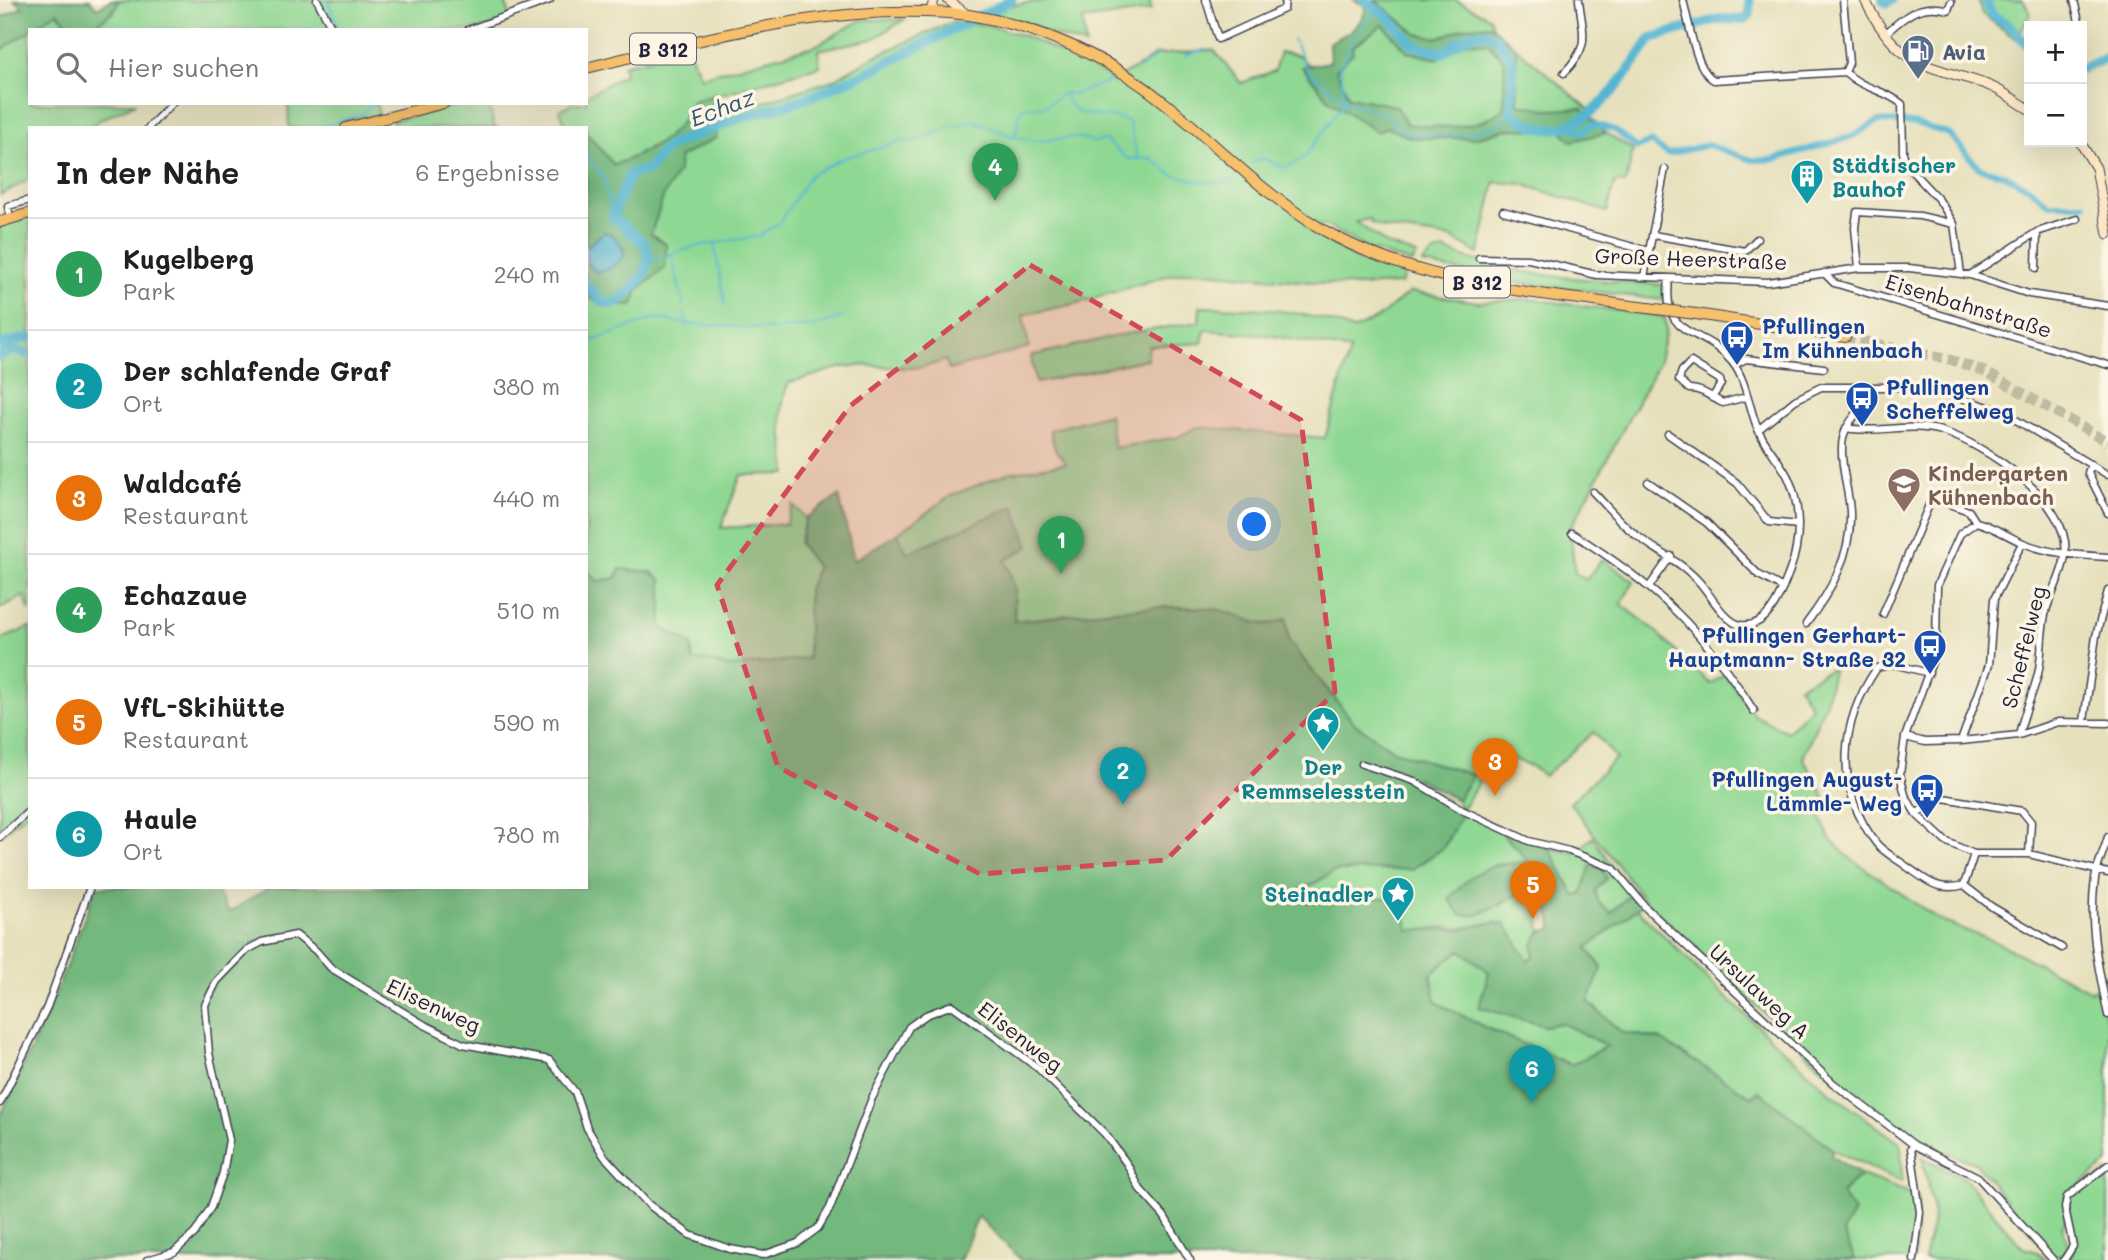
<!DOCTYPE html>
<html lang="de">
<meta charset="utf-8">
<style>
:root{--surface:#fff;--page:#f6f6f6;--text:#202124;--muted:#757577;--line:#e0e0e0;--accent:#db2777}
body{margin:0;font-family:Mali,sans-serif;background:var(--page);color:var(--text)}
.controls{position:absolute;right:21px;top:21px;display:grid;overflow:hidden;border-radius:0px;box-shadow:0 7px 28px #0002}
.controls button{width:63px;height:63px;display:grid;place-items:center;padding:0;border:0;border-bottom:2px solid var(--line);background:var(--surface);color:var(--text);font:35px sans-serif}
.you{position:absolute;left:1255px;top:525px;width:24px;height:24px;margin:-18px;border:5px solid #fff;border-radius:50%;background:#1a73e8;box-shadow:0 0 0 10px #1a73e833}
.badge{display:grid;place-items:center;width:46px;height:46px;border-radius:50%;background:var(--accent);color:#fff;font-size:23px;font-weight:700}
.pin{position:absolute;translate:-50% -58px;filter:drop-shadow(0 2px 4px #0008)}
.pin::after{content:'';position:absolute;top:37px;width:24px;height:21px;background:inherit;clip-path:polygon(0 0,100% 0,50% 100%)}
.list{margin:0;padding:0;list-style:none}
h2{display:flex;justify-content:space-between;align-items:center;height:91px;margin:0;padding:0 28px;font-size:30px}
h2 small{font-size:23px;font-weight:400;color:var(--muted)}
.list li{display:grid;grid-template-columns:46px 1fr auto;gap:21px;align-items:center;box-sizing:border-box;height:112px;padding:0 28px;border-top:2px solid var(--line)}
.list b{display:block;font-size:26px;white-space:nowrap}
.list p{margin:0;font-size:23px;white-space:nowrap;color:var(--muted)}
.list em{font-size:23px;font-style:normal;color:var(--muted)}
.icon{flex:none;width:38px;height:38px;fill:none;stroke:currentColor;stroke-width:2;stroke-linecap:round;stroke-linejoin:round}
.map{position:relative;flex:none;width:2108px;height:1260px;overflow:hidden}
.search{position:absolute;background:var(--surface);box-shadow:0 7px 28px #0002;left:28px;top:28px;width:560px;height:77px;display:flex;align-items:center;gap:18px;box-sizing:border-box;padding:0 24px;border-radius:0px;color:var(--muted);font-size:26px}
.panel{position:absolute;background:var(--surface);box-shadow:0 7px 28px #0002;left:28px;top:126px;width:560px;height:763px;border-radius:0px}
.map>svg:first-child{display:block}
</style>
<div class="map">
<svg width="2108" height="1260" viewBox="0 0 2108 1260">
<rect width="100%" height="100%" fill="#fcf5e5"/>
<filter id="ink" filterUnits="userSpaceOnUse"><feTurbulence type="fractalNoise" baseFrequency=".0143" numOctaves="2"/><feDisplacementMap in="SourceGraphic" scale="14" xChannelSelector="R" yChannelSelector="G"/><feConvolveMatrix kernelMatrix="1 2 1 2 8 2 1 2 1" color-interpolation-filters="sRGB"/></filter>
<filter id="wash" filterUnits="userSpaceOnUse"><feTurbulence type="fractalNoise" baseFrequency=".00686" numOctaves="4" result="noise"/><feDisplacementMap in="SourceGraphic" scale="28" xChannelSelector="R" yChannelSelector="G"/><feGaussianBlur stdDeviation="1.57" result="paint"/><feColorMatrix in="noise" values="0 0 0 0 0 0 0 0 0 0 0 0 0 0 0 0 0 1.4 0 .05"/><feComposite in="paint" operator="in"/></filter>
<g filter="url(#wash)">
<rect width="100%" height="100%" fill="#e6e0bc"/>
<path fill="#8fd893" stroke="#587d67" stroke-width="2" d="M119,0H504L512,19L479,30H84L114,12Z
M1049,0H1150L1151,10L1083,20L1086,46L993,14L1007,6Z
M1354,0H1456L1489,17L1494,29L1590,110L1560,116L1563,131L1572,141L1606,133L1633,150L1626,183L1615,182L1607,212L1522,184L1495,182L1479,254L1451,238L1383,228L1371,223L1370,219L1356,222L1388,245L1417,255L1412,263L1370,250L1325,225L1306,227L1357,260L1405,273L1401,284L1354,286L1192,271L1169,275L1082,302L1023,315L1029,347L949,370L946,360C904,376 892,363 853,366C831,367 811,379 789,382C775,412 785,442 787,474L741,475L721,528L786,524L793,505L806,518L799,543L817,567L810,584L906,552L898,533L950,496L1008,473L1066,463L1055,449L1050,430L1109,414L1114,448L1178,437L1197,427L1325,438L1350,350L1268,335L1205,330L1202,343L1149,346L1147,359L1036,383L1031,356L1125,334L1199,322L1200,307C1252,307 1305,309 1353,330L1378,318L1410,292L1478,302L1530,299L1665,317L1666,331L1658,364L1570,529L1575,573L1586,580L1602,559L1634,581L1621,604L1652,628L1710,684L1725,674L1754,715L1787,732L1811,707L1799,686L1834,667L1826,701L1803,758L1830,807L1819,814L1830,839L1847,856L1941,921L1996,942L2091,991L2099,986L2108,1027V1163L2066,1195L2065,1222L2062,1226L2069,1246L2063,1256L2052,1255L2036,1239L1977,1164L1916,1140L1832,1077L1648,904L1570,803L1616,758L1594,732L1544,776L1531,766L1499,753L1461,810L1457,800L1473,775L1394,751L1354,723L1317,676L715,677L586,610V128H563L565,125L560,110L573,103H586V96L625,74L623,65L688,49L701,77L815,46L861,20L905,19L873,39L818,50L820,66L711,97L718,108L757,104L833,80L873,57L952,22L988,25L1028,37L1106,75L1114,82C1126,70 1141,69 1154,55L1214,50L1241,83L1274,71L1280,52L1300,56L1307,64L1329,70L1372,10Z
M1978,0H2023L2031,14L2016,39L1982,14Z
M57,12L73,30H31Z
M30,30V103H136L99,120L90,128H30V179L0,195V51Z
M288,103H376L379,114L315,128H289Z
M465,103H488L494,126L498,128H394L392,121Z
M30,213V611L24,596L0,608V222Z
M1444,250C1513,277 1589,280 1663,285L1664,300L1515,282L1422,264L1432,254Z
M30,627V810L3,833L0,831V640Z
M1463,812L1499,827C1506,841 1520,848 1529,862L1494,865L1500,906L1511,897L1535,885L1541,931L1533,944L1534,956L1528,960L1496,922L1459,929L1447,927L1408,931L1353,897L1305,902L1298,894L1335,871L1412,869L1443,848Z
M1593,837L1613,868L1634,891L1611,914L1599,903L1595,890L1574,896L1549,848L1575,853Z
M1637,909L1729,1000L1831,1093L1901,1144L1902,1182L1833,1150L1759,1091L1752,1097L1659,1039L1621,1032L1588,1001L1602,968L1587,948Z
M1460,949L1489,972L1479,1007L1545,1026L1562,1022L1607,1046L1572,1065L1484,1027L1436,1002L1431,974Z
M1922,1157L1964,1178L2023,1248L2037,1252L2046,1260H1924L1934,1216Z
M2108,1172V1260H2068C2086,1242 2059,1217 2071,1197C2078,1185 2097,1179 2108,1172Z
M1861,1175L1918,1196L1914,1260H1855L1843,1231L1841,1193Z"/>
<path fill="#73b87d" stroke="#4a6d5c" stroke-width="2" fill-rule="evenodd" d="M14,0H90L97,8L111,0H119C112,17 92,30 73,30L57,12L0,51V18L23,7Z
M1367,0H1375L1417,34L1438,38L1466,27L1490,25L1516,48L1518,104L1553,110L1582,108L1606,133L1572,141L1562,131L1506,129L1476,138H1411L1387,127L1377,132L1329,100L1302,67L1330,62L1329,43C1349,33 1366,24 1367,0ZM1383,25L1408,52L1437,59L1466,42L1488,43L1504,61V108C1478,131 1440,128 1407,124L1396,106L1349,97L1336,70L1353,53L1352,47Z
M715,95L718,107L716,138L680,157L678,172L664,195L651,234L666,244V267L638,290L633,305L605,306L586,296V261L594,271L624,257V249L611,234L605,232L586,247V132L614,165C647,152 680,137 692,101Z
M839,496L854,560L898,533L907,553L1014,506L1029,547L1005,560L1015,588L1014,621C1073,615 1156,602 1214,609C1239,612 1261,634 1286,618L1289,641L1354,723L1394,751L1473,775L1457,800L1416,778L1414,781L1464,811L1443,848L1412,869L1335,871L1298,893L1305,902L1353,897L1404,899L1408,930C1426,929 1443,930 1460,929C1476,928 1489,920 1505,924L1528,960L1534,956L1533,944L1541,931L1552,929L1551,917L1543,899H1538L1535,886L1478,915H1461L1449,899C1477,866 1487,866 1528,862C1520,847 1505,841 1498,826L1549,848L1575,896L1582,895L1590,866L1601,868L1607,878L1595,891L1599,903L1611,913L1634,891L1643,904L1587,948L1602,968L1588,1002L1621,1032L1659,1039L1752,1097L1759,1091L1833,1150L1831,1156L1861,1175L1841,1193L1854,1212L1843,1231L1855,1260H1021L978,1216L960,1260H0V1117L54,998L96,887H214L229,912L270,887H586V569L597,581L616,578L620,569L651,572L662,580V627L691,644L693,661L704,660L730,667L808,658V590L817,567L799,543L806,518ZM1460,950L1489,972L1479,1007L1545,1026L1562,1023L1607,1046L1571,1065L1484,1027L1436,1002L1431,974Z"/>
<path fill="#53b5d2" stroke="#3a6c86" stroke-width="2" d="M604,232C616,234 624,245 624,257L609,269L596,272L586,261V247Z"/>
<g fill="none" stroke-linecap="round" stroke-linejoin="round">
<path stroke="#53b5d2" stroke-width="2" d="M327,0L340,30
M1377,7L1355,36L1340,67L1345,101L1388,115L1401,130L1419,135H1462L1499,124L1511,113
M1185,56L1206,49
M1139,69L1156,56
M1064,94C1077,127 1102,108 1129,122L1138,160
M318,128L362,114L373,103
M1015,136L1021,110L1026,106L1044,107L1063,93L1075,94L1110,81
M586,155L603,176L612,216
M1252,163L1262,158L1286,168L1304,158L1345,101L1309,72L1293,39
M714,243L725,304
M671,255L684,305
M648,261L697,246L759,236L780,222L810,175L841,159L899,142L918,140L947,128L975,121L1014,137L1037,141L1076,137L1095,142L1105,140L1128,159L1151,158L1171,174L1197,181L1220,183L1231,180
M684,313L687,323
M586,339L595,340L655,318L688,324L774,329L816,326L843,317"/>
<path stroke="#53b5d2" stroke-width="6" d="M1571,127L1582,132L1595,124L1615,130L1637,148L1650,142L1668,154L1708,145L1752,160H1771L1851,137L1878,121L1914,123L1949,134L1979,168L2005,175L2031,189L2049,204H2085"/>
<path stroke="#53b5d2" stroke-width="10" d="M1364,0L1387,16L1414,45L1443,53C1460,40 1483,21 1501,43C1506,50 1512,58 1513,67C1514,82 1511,98 1511,113C1519,117 1530,126 1539,128C1589,138 1628,72 1651,38L1719,19L1744,20L1750,14L1749,0
M1883,0L1887,3L1892,0
M1985,0L1992,15L2011,27L2029,46
M2082,69L2108,57
M586,285L602,302L613,304C629,294 658,268 645,246C638,235 621,226 612,216L630,174L648,170L663,151L675,143L743,117L803,100L864,74L1012,0
M0,344L30,337
M0,356L13,350L30,355"/>
</g>
</g>
<g filter="url(#ink)">
<g fill="none" stroke-linecap="round" stroke-linejoin="round">
<path stroke="#bfbaa2" stroke-width="10" stroke-dasharray="10 5" stroke-linecap="butt" d="M1845,337L1951,360L1986,372L2108,442"/>
<defs>
<path id="minor" d="M317,0L333,30
M1206,0L1218,39L1284,9L1285,0
M1683,0C1689,21 1695,71 1714,80L1845,72L1849,63L1843,0
M2074,0L2080,26
M468,30L550,0
M1885,34C1905,16 1920,2 1948,10L1951,2
M1845,72C1864,90 1882,88 1902,104L1903,153L1907,166L1939,200L1954,224L1961,274
M1564,73C1591,45 1583,36 1579,0
M148,128L172,103
M1503,211L1648,251
M10,219L8,206L30,200
M1653,235L1745,251L1757,239
M1479,258L1529,259L1597,275L1768,282L1859,268H1909L1970,275L2029,294L2108,306
M1859,268L1855,228L1857,212L1920,216L1954,224
M2036,268L2037,232
M1824,273L1834,283L2108,365
M1970,275L2037,232L2077,219
M1644,277L1665,169
M1734,365L1746,359L1824,368
M1712,398L1721,384L1720,380L1691,362L1682,371L1679,380L1689,389C1701,388 1712,398 1723,403L1746,397
M1846,428C1878,434 1910,422 1941,431C1985,444 2073,503 2065,556C2063,574 2051,593 2046,611C2040,631 2043,654 2038,674C2033,695 2023,714 2019,735
M1758,430L1795,400L1821,387H1910L1935,390L2001,411L2108,475
M1668,434L1737,483L1769,522L1798,525
M2091,464L2088,473L2108,513
M1648,482L1707,523L1759,575L1783,588
M1593,492C1605,504 1617,519 1630,530C1652,550 1681,560 1701,584C1711,596 1726,623 1741,625C1770,629 1782,590 1790,570C1801,541 1801,505 1788,477C1779,459 1764,445 1757,427C1749,407 1746,380 1733,363C1702,324 1662,343 1669,279
M1976,522L1960,534L1937,585L1936,651L1905,737L1900,774L1905,795L1916,814L1945,841L1974,854H2029L2108,873
M1572,533C1655,585 1702,628 1754,711
M1649,587L1671,556
M1883,614L1932,498L1969,511L1976,522C1993,526 2005,535 2021,542C2048,554 2079,555 2108,557
M1806,624C1831,591 1852,555 1850,512C1849,491 1841,469 1842,448C1842,419 1867,409 1874,388
M1929,673L1893,664L1877,668C1839,723 1834,788 1876,843C1883,852 1897,859 1906,866C1927,881 1938,892 1964,885L1974,854
M2084,721L2096,636L2108,591
M1905,737L1925,742L1961,741L2019,735L2058,722L2108,723
M1961,741L1989,665L1994,599L2022,543
M1362,764L1414,781L1464,811L1529,841L1569,851L1613,868L1647,909L1833,1083L1914,1145L1978,1177L2053,1260
M1916,814L1935,800L1943,798L2022,811L2031,822L2029,854
M0,837L30,810
M2108,837C2104,851 2097,865 2095,879C2088,926 2099,970 2108,1015
M1964,885L1992,907L2062,948
M0,1103L47,1007L90,887
M147,1260L174,1252L195,1233L211,1207L223,1173L229,1140L209,1053L205,1005L217,981L247,950L262,942L296,935L316,951L331,968L423,1024L463,1044L549,1060L575,1092L587,1128L604,1156L649,1205L690,1235L730,1249L763,1255L798,1243L818,1228L830,1208L872,1098L909,1027L926,1015L952,1005L1038,1068L1105,1134L1127,1164L1140,1189L1164,1216L1190,1260
M1914,1260L1920,1212L1911,1148L1914,1145
M2064,1260L2073,1246L2065,1208L2067,1197L2108,1165"/>
<path id="secondary" d="M948,0L966,14
M1865,0C1897,65 1920,63 1982,83C1999,88 2014,100 2029,109
M931,11L934,0
M2080,142L2096,168L2108,234"/>
<path id="primary" d="M586,68C709,38 841,0 969,15C1041,27 1108,57 1165,103C1217,145 1263,194 1320,228C1416,285 1533,292 1640,307
M346,128L444,103
M0,222L30,213
M1696,314L1845,337"/>
</defs>
<use href="#minor" stroke="#3f3e4e" stroke-width="9"/>
<use href="#secondary" stroke="#3f3e4e" stroke-width="11"/>
<use href="#primary" stroke="#3f3e4e" stroke-width="12"/>
<use href="#minor" stroke="#fff" stroke-width="6"/>
<use href="#secondary" stroke="#fce6c4" stroke-width="9"/>
<use href="#primary" stroke="#f7c06c" stroke-width="10"/>
<defs>
<path id="primary-bridge" d="M1640,307L1696,314"/>
</defs>
<use href="#primary-bridge" stroke="#3f3e4e" stroke-width="12" stroke-linecap="butt"/>
<use href="#primary-bridge" stroke="#f7c06c" stroke-width="10"/>
</g>
</g>
<path fill="#d1495b" fill-opacity="0.2" stroke="#d1495b" stroke-width="5" stroke-dasharray="14 9" stroke-linejoin="round" d="M1030,265L1301,420L1335,692L1166,860L980,874L778,767L717,585L850,406Z"/>
<defs>
<symbol id="fuel-pin" viewBox="-11 -11 22 30"><path d="M0 17L-7.5 6A9.5 9.5 0 1 1 7.5 6Z" fill="#5c6f8a" stroke="#fcf5e5"/><path d="M-5.5-6h7V0h2V4h1.3V-2.5L3-4.5l.8-.8L6-3V5H2.5V1h-1V6h-7ZM-4.2-4.7v3.2H.2V-4.7Z" fill="#fff"/></symbol>
<symbol id="building-pin" viewBox="-11 -11 22 30"><path d="M0 17L-7.5 6A9.5 9.5 0 1 1 7.5 6Z" fill="#0f9aa8" stroke="#fcf5e5"/><path d="M-4-6H4V6H1V3H-1V6H-4ZM-2.5-4.3h1.7v1.8h-1.7ZM.8-4.3h1.7v1.8H.8ZM-2.5-1h1.7V.8h-1.7ZM.8-1h1.7V.8H.8Z" fill="#fff"/></symbol>
<symbol id="bus-pin" viewBox="-11 -11 22 30"><path d="M0 17L-7.5 6A9.5 9.5 0 1 1 7.5 6Z" fill="#1a4fb4" stroke="#fcf5e5"/><path d="M-5-6H5V4H4V6H2V4H-2V6H-4V4H-5ZM-3.5-4V0h7V-4ZM-3.5 1.2v1.5H-2V1.2ZM2 1.2v1.5H3.5V1.2Z" fill="#fff"/></symbol>
<symbol id="school-pin" viewBox="-11 -11 22 30"><path d="M0 17L-7.5 6A9.5 9.5 0 1 1 7.5 6Z" fill="#8d6e63" stroke="#fcf5e5"/><path d="M0-5L7-2L0 1L-7-2ZM-4 1L0 2.5L4 1V4Q0 6-4 4Z" fill="#fff"/></symbol>
<symbol id="sight-pin" viewBox="-11 -11 22 30"><path d="M0 17L-7.5 6A9.5 9.5 0 1 1 7.5 6Z" fill="#0f9aa8" stroke="#fcf5e5"/><path d="M0-6L1.8-2.2L6-1.7L2.9 1.2L3.7 5.4L0 3.3L-3.7 5.4L-2.9 1.2L-6-1.7L-1.8-2.2Z" fill="#fff"/></symbol>
</defs>
<g fill-rule="evenodd">
<use href="#fuel-pin" x="1899" y="32" width="38" height="52"/>
<use href="#building-pin" x="1788" y="157" width="38" height="52"/>
<use href="#bus-pin" x="1718" y="318" width="38" height="52"/>
<use href="#bus-pin" x="1843" y="379" width="38" height="52"/>
<use href="#school-pin" x="1885" y="465" width="38" height="52"/>
<use href="#bus-pin" x="1911" y="627" width="38" height="52"/>
<use href="#sight-pin" x="1304" y="704" width="38" height="52"/>
<use href="#bus-pin" x="1908" y="771" width="38" height="52"/>
<use href="#sight-pin" x="1379" y="874" width="38" height="52"/>
</g>
<g text-anchor="middle" dominant-baseline="central" stroke-width="7" stroke-linejoin="round" paint-order="stroke">
<g fill="#fcf5e5" stroke="#63616e" stroke-width="2">
<rect x="630" y="33.5" width="66" height="31" rx="5"/>
<rect x="1444" y="266.5" width="66" height="31" rx="5"/>
</g>
<g font-size="19" font-weight="bold" fill="#22223b">
<text x="663" y="49">B 312</text>
<text x="1477" y="282">B 312</text>
</g>
<g font-size="21" font-weight="bold" fill="#4e5e75" stroke="#fcf5e5" text-anchor="start">
<text x="1942" y="51">Avia</text>
</g>
<g font-size="21" font-weight="bold" fill="#0d838f" stroke="#fcf5e5" text-anchor="start">
<text x="1832" y="164">Städtischer<tspan x="1832" dy="24">Bauhof</tspan></text>
<text x="1323" y="766" text-anchor="middle">Der<tspan x="1323" dy="24">Remmselesstein</tspan></text>
<text x="1374" y="893" text-anchor="end">Steinadler</text>
</g>
<g font-size="21" fill="#22223b" stroke="#fcf5e5">
<text transform="translate(1691 258) rotate(2)">Große Heerstraße</text>
<text transform="translate(1969 305) rotate(17)">Eisenbahnstraße</text>
<text transform="translate(2023 647) rotate(-76)">Scheffelweg</text>
<text transform="translate(1760 991) rotate(43)">Ursulaweg A</text>
<text transform="translate(434 1005) rotate(25)">Elisenweg</text>
<text transform="translate(1021 1036) rotate(38)">Elisenweg</text>
</g>
<g font-size="21" font-weight="bold" fill="#164399" stroke="#fcf5e5" text-anchor="start">
<text x="1762" y="325">Pfullingen<tspan x="1762" dy="24">Im Kühnenbach</tspan></text>
<text x="1886" y="386">Pfullingen<tspan x="1886" dy="24">Scheffelweg</tspan></text>
<text x="1906" y="634" text-anchor="end">Pfullingen Gerhart-<tspan x="1906" dy="24">Hauptmann- Straße 32</tspan></text>
<text x="1902" y="778" text-anchor="end">Pfullingen August-<tspan x="1902" dy="24">Lämmle- Weg</tspan></text>
</g>
<g font-size="21" font-weight="bold" fill="#785e54" stroke="#fcf5e5" text-anchor="start">
<text x="1928" y="472">Kindergarten<tspan x="1928" dy="24">Kühnenbach</tspan></text>
</g>
<g font-size="23" font-style="italic" fill="#335570" stroke="#fcf5e5">
<text transform="translate(722 107) rotate(-21)">Echaz</text>
</g>
</g>
</svg>
<div class="controls">
<button>+</button>
<button>−</button>
</div>
<div class="you"></div>
<div class="pin badge" style="left:1061px;top:574px;background:#2e9e5b">1</div>
<div class="pin badge" style="left:1123px;top:805px;background:#0f9aa8">2</div>
<div class="pin badge" style="left:1495px;top:796px;background:#e8710a">3</div>
<div class="pin badge" style="left:995px;top:201px;background:#2e9e5b">4</div>
<div class="pin badge" style="left:1533px;top:919px;background:#e8710a">5</div>
<div class="pin badge" style="left:1532px;top:1103px;background:#0f9aa8">6</div>
<div class="search"><svg class="icon" aria-label="search" viewBox="0 0 24 24"><circle cx="10" cy="10" r="6"/><path d="M15 15l6 6"/></svg>Hier suchen</div>
<section class="panel">
<h2>In der Nähe<small>6 Ergebnisse</small></h2>
<ul class="list">
<li><span class="badge" style="background:#2e9e5b">1</span><div><b>Kugelberg</b><p>Park</p></div><em>240 m</em></li>
<li><span class="badge" style="background:#0f9aa8">2</span><div><b>Der schlafende Graf</b><p>Ort</p></div><em>380 m</em></li>
<li><span class="badge" style="background:#e8710a">3</span><div><b>Waldcafé</b><p>Restaurant</p></div><em>440 m</em></li>
<li><span class="badge" style="background:#2e9e5b">4</span><div><b>Echazaue</b><p>Park</p></div><em>510 m</em></li>
<li><span class="badge" style="background:#e8710a">5</span><div><b>VfL-Skihütte</b><p>Restaurant</p></div><em>590 m</em></li>
<li><span class="badge" style="background:#0f9aa8">6</span><div><b>Haule</b><p>Ort</p></div><em>780 m</em></li>
</ul>
</section>
</div>
